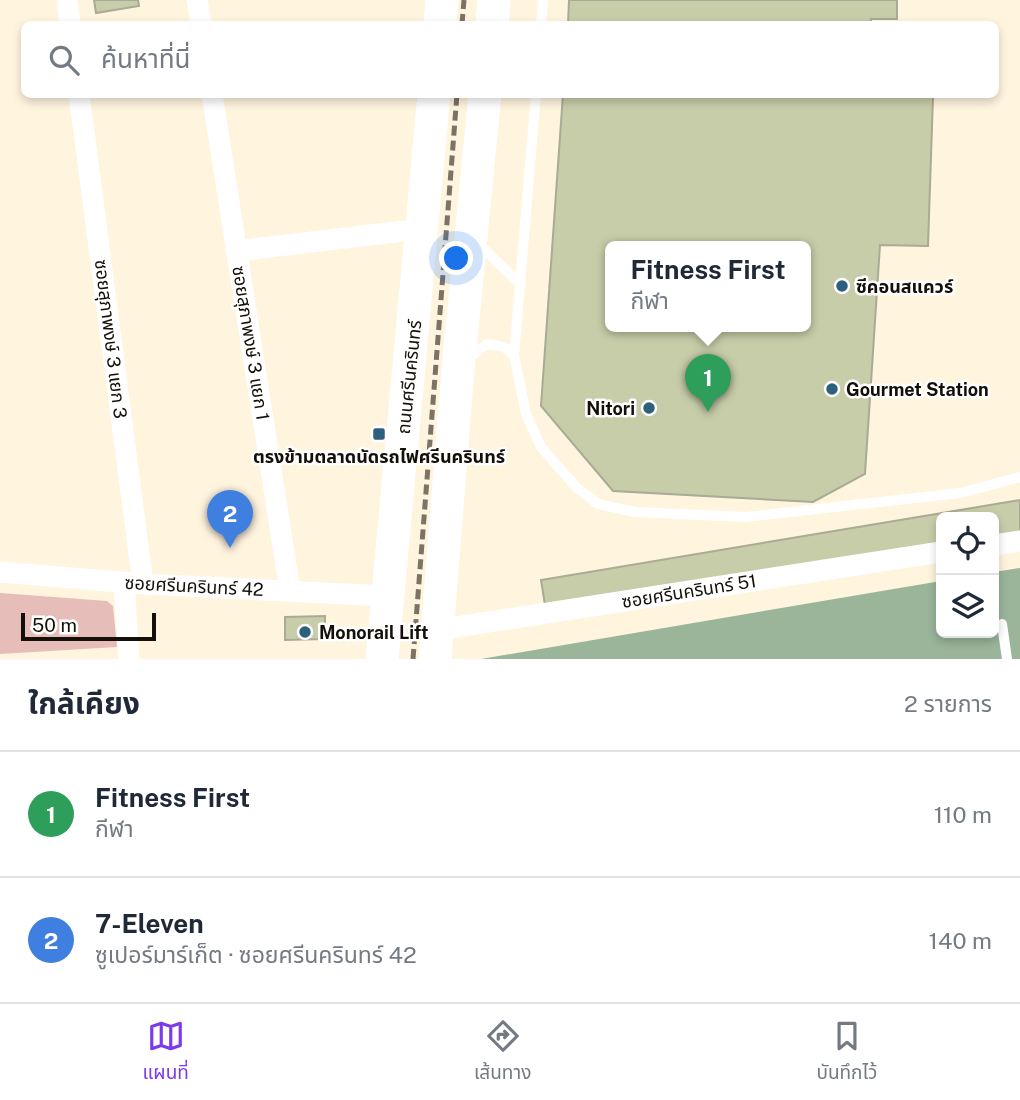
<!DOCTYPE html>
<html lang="th">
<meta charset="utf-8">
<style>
:root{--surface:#fff;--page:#f6f6f7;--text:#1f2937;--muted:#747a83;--line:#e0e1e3;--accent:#7c3aed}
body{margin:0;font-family:"Public Sans","Noto Sans Thai",sans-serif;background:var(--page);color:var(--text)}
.controls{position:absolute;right:21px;bottom:21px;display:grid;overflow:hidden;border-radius:10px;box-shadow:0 4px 10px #0003}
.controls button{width:63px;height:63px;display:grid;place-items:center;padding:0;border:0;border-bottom:2px solid var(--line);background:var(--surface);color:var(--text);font:35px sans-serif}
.scale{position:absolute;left:21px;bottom:18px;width:135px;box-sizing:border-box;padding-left:7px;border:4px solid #141009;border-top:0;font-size:19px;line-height:24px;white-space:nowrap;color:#141009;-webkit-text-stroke:5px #fff;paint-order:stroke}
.you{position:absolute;left:457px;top:259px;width:24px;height:24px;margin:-18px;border:5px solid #fff;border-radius:50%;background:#1a73e8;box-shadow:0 0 0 10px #1a73e833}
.badge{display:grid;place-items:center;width:46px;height:46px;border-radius:50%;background:var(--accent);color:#fff;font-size:23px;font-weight:700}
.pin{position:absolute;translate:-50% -58px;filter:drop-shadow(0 2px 4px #0008)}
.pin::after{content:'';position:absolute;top:37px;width:24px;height:21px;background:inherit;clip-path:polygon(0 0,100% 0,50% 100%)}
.popup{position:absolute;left:605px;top:241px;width:206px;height:91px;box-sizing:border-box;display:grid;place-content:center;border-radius:10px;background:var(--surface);filter:drop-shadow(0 2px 5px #0005);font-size:23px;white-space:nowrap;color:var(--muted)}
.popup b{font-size:26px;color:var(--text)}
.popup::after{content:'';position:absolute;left:50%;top:100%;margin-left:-14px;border:14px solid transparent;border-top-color:var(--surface)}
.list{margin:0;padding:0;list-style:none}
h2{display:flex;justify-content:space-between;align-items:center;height:91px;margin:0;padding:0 28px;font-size:30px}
h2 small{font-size:23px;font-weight:400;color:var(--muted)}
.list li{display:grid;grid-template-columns:46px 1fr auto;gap:21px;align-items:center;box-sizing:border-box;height:126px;padding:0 28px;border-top:2px solid var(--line)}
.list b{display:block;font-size:26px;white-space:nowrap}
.list p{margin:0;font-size:23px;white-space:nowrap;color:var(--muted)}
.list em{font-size:23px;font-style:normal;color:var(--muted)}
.icon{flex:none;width:38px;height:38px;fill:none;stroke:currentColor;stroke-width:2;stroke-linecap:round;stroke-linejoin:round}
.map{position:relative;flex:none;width:1020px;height:659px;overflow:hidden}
.search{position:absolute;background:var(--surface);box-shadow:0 4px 10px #0003;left:21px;right:21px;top:21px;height:77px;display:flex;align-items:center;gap:18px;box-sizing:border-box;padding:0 24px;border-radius:10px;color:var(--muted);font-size:26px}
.sheet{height:343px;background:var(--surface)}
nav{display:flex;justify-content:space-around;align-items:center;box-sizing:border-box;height:98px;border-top:2px solid var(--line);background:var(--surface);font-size:19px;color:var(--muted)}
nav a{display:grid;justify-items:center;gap:4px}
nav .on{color:var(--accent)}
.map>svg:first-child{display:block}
</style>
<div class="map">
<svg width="1020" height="659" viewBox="0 0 1020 659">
<rect width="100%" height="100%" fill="#fff4de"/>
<path fill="#e6bdb9" d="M0,593L107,601L113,606L117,647L0,654Z"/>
<path fill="#9ab59a" d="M1020,568V659H481L941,581V633H994V572Z"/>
<path fill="#c7cca9" stroke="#a8ab95" stroke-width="2" fill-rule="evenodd" d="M94,0H138L139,6L96,13Z
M569,0H897V19H871V24H568Z
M563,94H903L933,97L928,246L880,245L865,474L813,502L613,491L541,406ZM610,246H806V326H610Z
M1020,500V534L994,538V517H941V546L545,605L541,580Z
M325,616V639L285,640V617Z"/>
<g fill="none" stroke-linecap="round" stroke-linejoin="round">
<path stroke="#fff" stroke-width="10" d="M541,24L543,0
M536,94L514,355L526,414L541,447L577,488L598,504L635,512L746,517L960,493L1020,477
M478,243L521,285
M467,359L487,344L504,347L514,355
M1002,624L1007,659"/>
<path stroke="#fff" stroke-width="21" d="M67,0L70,24
M197,0L201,24
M79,94L143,584
M212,94L290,591
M236,251L404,231
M994,545L1020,541
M0,572L143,584L387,596
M124,582L129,659
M437,630L941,552"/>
<path stroke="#fff" stroke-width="33" d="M440,24L442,0
M492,24L494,0
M382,659L434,94
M435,659L458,369L485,94"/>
<path stroke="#7a7366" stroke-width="5" stroke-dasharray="10 5" stroke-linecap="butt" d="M462,24L464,0
M413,659L457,94"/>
</g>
<g fill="#2c607c" stroke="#fff" stroke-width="2.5">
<circle cx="842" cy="286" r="7"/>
<circle cx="832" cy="389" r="7"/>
<circle cx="649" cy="408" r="7"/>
<rect x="372" y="427" width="14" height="14" rx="3.5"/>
<circle cx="305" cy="632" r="7"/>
</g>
<g text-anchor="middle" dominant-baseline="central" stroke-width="5" stroke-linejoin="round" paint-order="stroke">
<g font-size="18" font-weight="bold" fill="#141009" stroke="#fff" text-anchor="start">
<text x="856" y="286">ซีคอนสแควร์</text>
<text x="846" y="389">Gourmet Station</text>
<text x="635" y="408" text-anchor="end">Nitori</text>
<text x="379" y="456" text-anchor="middle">ตรงข้ามตลาดนัดรถไฟศรีนครินทร์</text>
<text x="319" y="632">Monorail Lift</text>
</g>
<g font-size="18" fill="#141009" stroke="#fff">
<text transform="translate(111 339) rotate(83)">ซอยสุภาพงษ์ 3 แยก 3</text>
<text transform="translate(251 343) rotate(81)">ซอยสุภาพงษ์ 3 แยก 1</text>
<text transform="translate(409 377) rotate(-84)">ถนนศรีนครินทร์</text>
<text transform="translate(194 586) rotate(3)">ซอยศรีนครินทร์ 42</text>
<text transform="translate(689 591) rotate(-9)">ซอยศรีนครินทร์ 51</text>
</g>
</g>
</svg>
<div class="controls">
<button><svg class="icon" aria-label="locate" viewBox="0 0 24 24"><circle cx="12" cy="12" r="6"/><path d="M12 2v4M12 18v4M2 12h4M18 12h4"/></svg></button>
<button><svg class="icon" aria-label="layers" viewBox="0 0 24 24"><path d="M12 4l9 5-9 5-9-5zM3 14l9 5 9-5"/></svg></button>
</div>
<div class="scale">50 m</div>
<div class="you"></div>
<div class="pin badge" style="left:708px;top:412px;background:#2e9e5b">1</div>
<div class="popup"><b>Fitness First</b>กีฬา</div>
<div class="pin badge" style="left:230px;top:548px;background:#3f7fe0">2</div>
<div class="search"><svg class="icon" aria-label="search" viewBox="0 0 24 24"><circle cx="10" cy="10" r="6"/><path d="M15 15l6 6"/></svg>ค้นหาที่นี่</div>
</div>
<section class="sheet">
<h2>ใกล้เคียง<small>2 รายการ</small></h2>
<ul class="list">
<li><span class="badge" style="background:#2e9e5b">1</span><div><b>Fitness First</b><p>กีฬา</p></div><em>110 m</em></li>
<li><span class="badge" style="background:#3f7fe0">2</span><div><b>7-Eleven</b><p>ซูเปอร์มาร์เก็ต · ซอยศรีนครินทร์ 42</p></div><em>140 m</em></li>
</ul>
</section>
<nav>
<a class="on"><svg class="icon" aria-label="map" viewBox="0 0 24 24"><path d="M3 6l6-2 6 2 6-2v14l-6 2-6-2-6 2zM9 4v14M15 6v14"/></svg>แผนที่</a>
<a><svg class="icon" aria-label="directions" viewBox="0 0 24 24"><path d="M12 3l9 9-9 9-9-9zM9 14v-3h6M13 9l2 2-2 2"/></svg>เส้นทาง</a>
<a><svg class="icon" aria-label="saved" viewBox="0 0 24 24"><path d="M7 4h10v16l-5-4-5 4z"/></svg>บันทึกไว้</a>
</nav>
